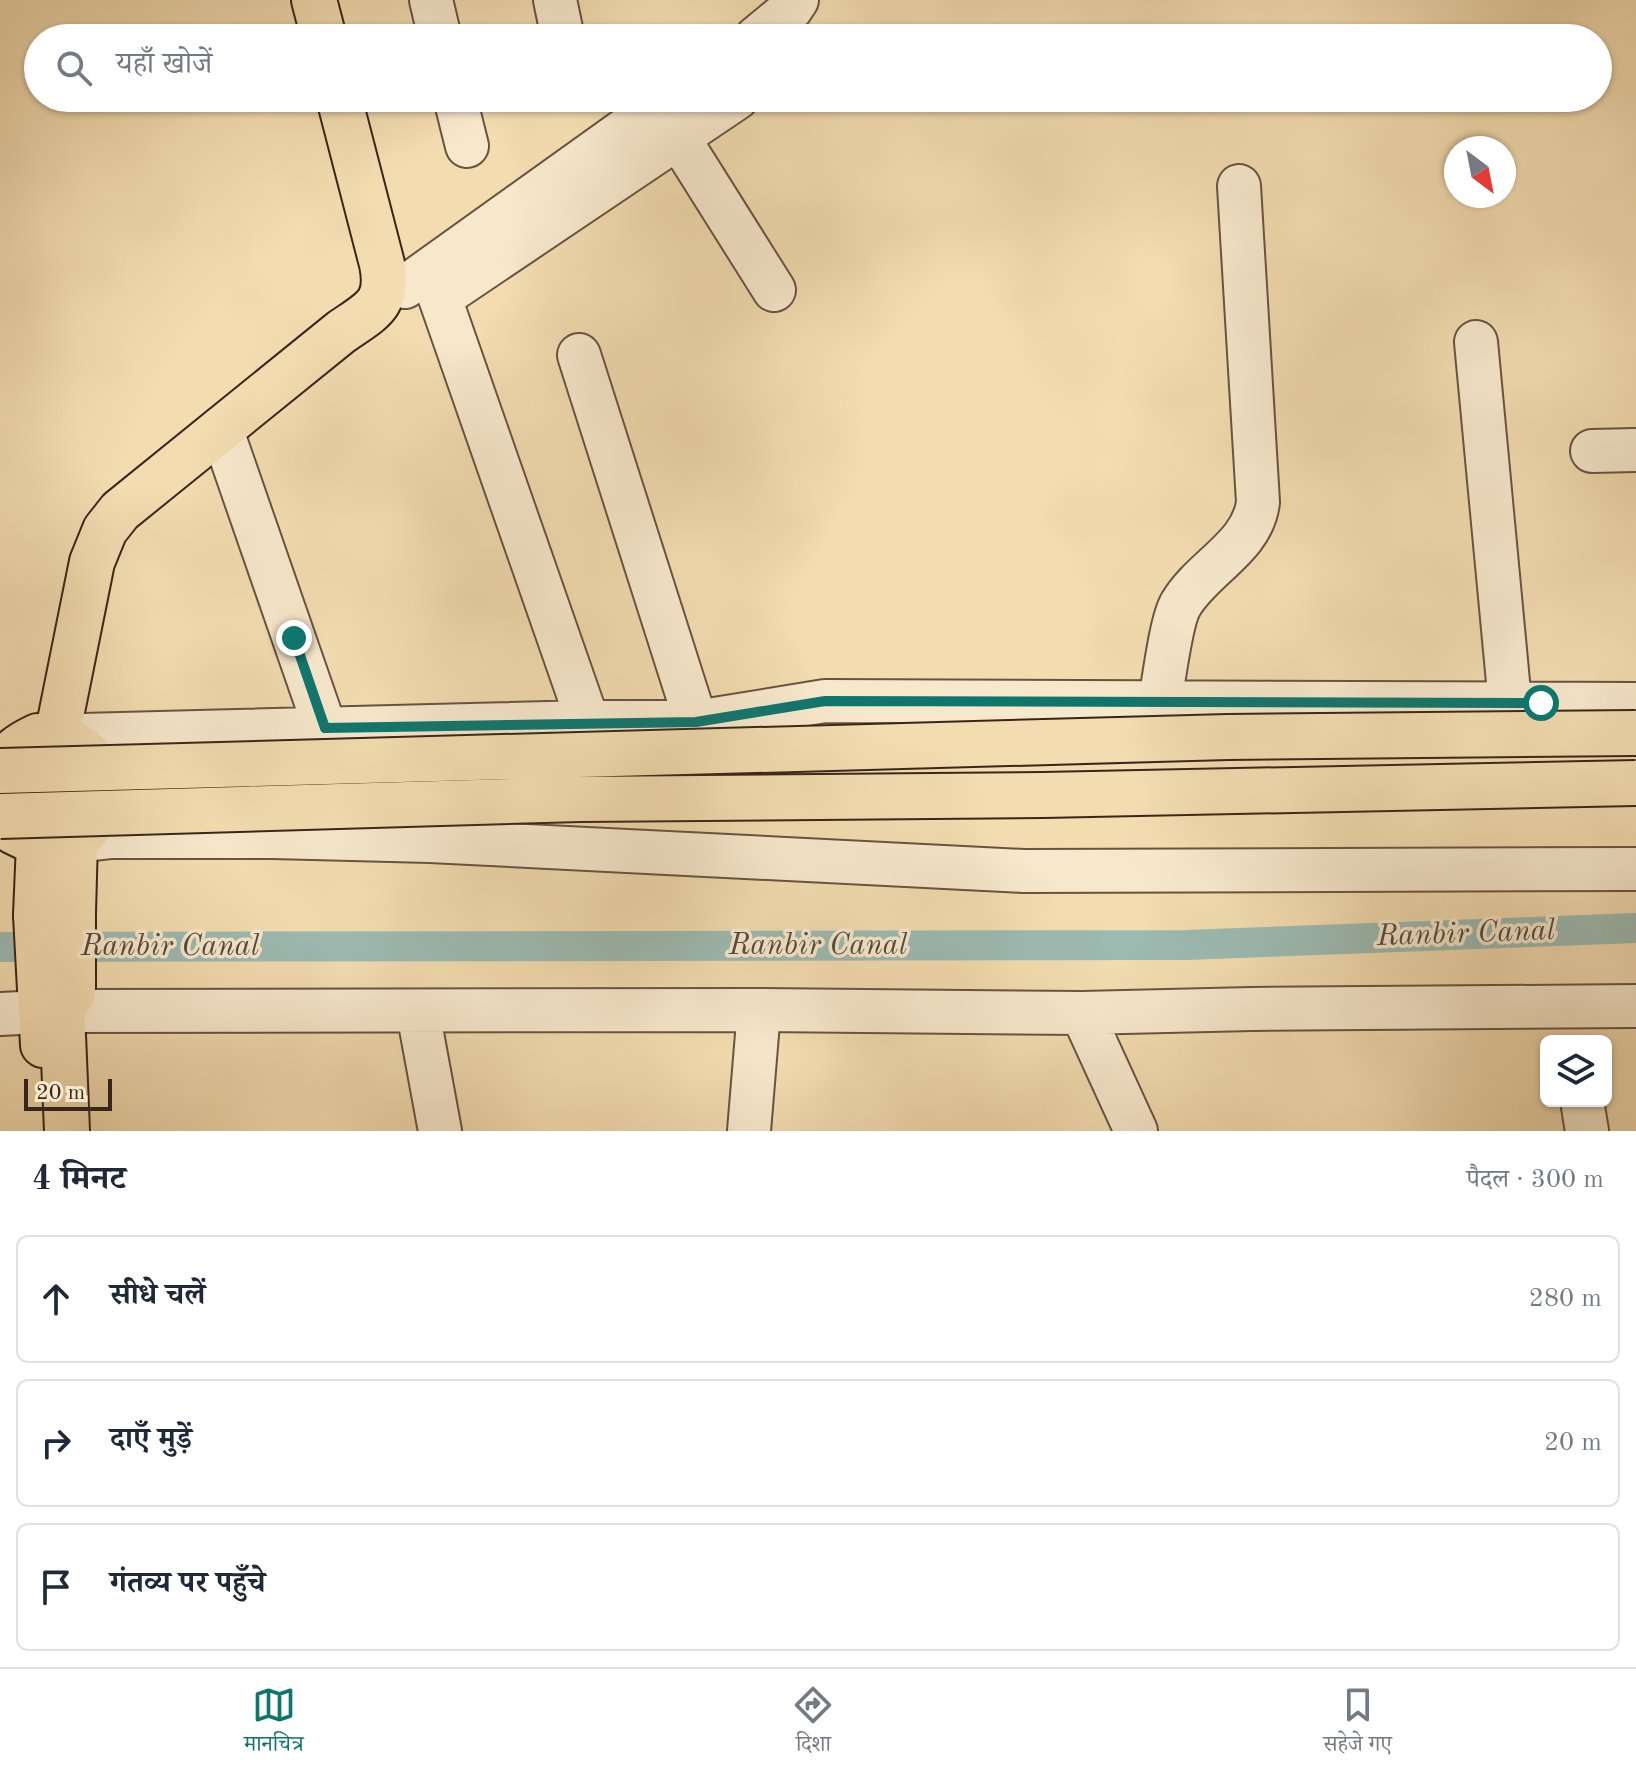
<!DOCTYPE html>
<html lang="hi">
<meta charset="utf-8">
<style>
:root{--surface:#fff;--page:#f2f2f3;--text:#1f2937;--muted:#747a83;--line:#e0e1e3;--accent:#0f766e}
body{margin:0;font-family:"Old Standard TT","Noto Serif Devanagari",serif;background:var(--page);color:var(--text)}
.controls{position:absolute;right:24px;bottom:24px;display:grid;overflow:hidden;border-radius:12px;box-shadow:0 2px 6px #0004}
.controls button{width:72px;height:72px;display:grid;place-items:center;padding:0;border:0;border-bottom:2px solid var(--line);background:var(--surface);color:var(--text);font:40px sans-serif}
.compass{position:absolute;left:1444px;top:136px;width:72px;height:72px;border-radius:50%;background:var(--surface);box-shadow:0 2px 6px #0004;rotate:148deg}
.scale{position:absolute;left:24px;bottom:20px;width:88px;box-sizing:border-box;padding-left:8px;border:4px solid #39261a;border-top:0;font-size:22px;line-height:28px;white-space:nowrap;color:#39261a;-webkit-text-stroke:6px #f7e8cc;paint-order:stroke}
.stop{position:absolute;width:24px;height:24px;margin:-18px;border:6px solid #0f766e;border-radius:50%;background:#fff}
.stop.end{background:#0f766e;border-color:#fff;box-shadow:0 2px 8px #0008}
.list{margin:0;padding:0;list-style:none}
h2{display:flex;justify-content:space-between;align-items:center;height:104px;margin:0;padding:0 32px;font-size:34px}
h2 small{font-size:26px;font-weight:400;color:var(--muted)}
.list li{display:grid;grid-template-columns:52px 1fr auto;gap:24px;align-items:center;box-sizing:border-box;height:128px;margin:0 16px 16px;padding:0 16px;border:2px solid var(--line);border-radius:12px}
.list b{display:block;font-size:30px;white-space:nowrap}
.list em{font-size:26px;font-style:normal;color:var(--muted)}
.icon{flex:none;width:44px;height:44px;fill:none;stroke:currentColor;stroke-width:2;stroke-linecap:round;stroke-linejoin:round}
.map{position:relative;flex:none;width:1636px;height:1131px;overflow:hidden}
.search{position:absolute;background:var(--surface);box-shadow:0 2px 6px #0004;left:24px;right:24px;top:24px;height:88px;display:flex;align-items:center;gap:20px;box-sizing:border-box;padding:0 28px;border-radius:44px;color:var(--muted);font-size:30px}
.sheet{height:536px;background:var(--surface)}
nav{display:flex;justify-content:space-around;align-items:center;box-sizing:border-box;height:112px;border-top:2px solid var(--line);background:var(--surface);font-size:22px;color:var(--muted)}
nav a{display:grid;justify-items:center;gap:4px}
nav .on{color:var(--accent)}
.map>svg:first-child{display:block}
</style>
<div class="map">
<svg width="1636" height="1131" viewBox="0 0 1636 1131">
<rect width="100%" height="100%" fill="#f2dcb0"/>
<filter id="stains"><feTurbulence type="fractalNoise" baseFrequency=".0025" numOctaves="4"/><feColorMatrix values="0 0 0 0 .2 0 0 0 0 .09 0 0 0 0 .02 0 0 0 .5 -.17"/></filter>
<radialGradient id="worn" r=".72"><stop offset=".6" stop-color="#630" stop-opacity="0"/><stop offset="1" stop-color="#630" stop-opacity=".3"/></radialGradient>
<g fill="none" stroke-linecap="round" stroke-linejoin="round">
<path stroke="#9cbab2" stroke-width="30" d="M0,947L1187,945L1636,928"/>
<defs>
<path id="minor" d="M431,0L440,38
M555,0L563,38
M756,38L791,9L797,0
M455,98L467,146
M664,115L774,290
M428,271L440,298L588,722
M405,287L669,98
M440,298L737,98
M1476,342L1510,703
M579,355L696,722
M221,428L325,728
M1592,451L1636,450
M1160,701C1164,680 1171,620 1181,604C1203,567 1253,547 1258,502L1239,186
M43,736L588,722H696L825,701L1636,704
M50,844L112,837H273L430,841L1024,871L1636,869
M418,1012L440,1131
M1082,1013L1136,1131
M0,1014L62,1011L759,1010L1082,1013L1252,1009L1636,1006
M1582,1101L1587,1131
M749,1131L759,1010"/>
<path id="major" d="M314,0L324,38
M57,736L92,562L105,530L120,511L341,332C371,311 390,305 382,264L339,98
M36,915L43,1045
M67,1131L62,1011L73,993V912"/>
<path id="highway" d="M57,736C111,753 118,806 75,841L73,912
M0,768C10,751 21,744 38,736
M0,812L14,832L39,844L36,915"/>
</defs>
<use href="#minor" stroke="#675440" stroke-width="46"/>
<use href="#major" stroke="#39261a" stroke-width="48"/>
<use href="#highway" stroke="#39261a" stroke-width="48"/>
<use href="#minor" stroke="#f7e8cc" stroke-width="42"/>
<use href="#major" stroke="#f2dcb0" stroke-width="44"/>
<use href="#highway" stroke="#f2dcb0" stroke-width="44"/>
<defs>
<path id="highway-bridge" d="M0,771L1228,737L1636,733
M0,816L580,799L1043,795L1636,783"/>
</defs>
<use href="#highway-bridge" stroke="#39261a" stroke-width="48" stroke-linecap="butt"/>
<use href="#highway-bridge" stroke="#f2dcb0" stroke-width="44"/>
</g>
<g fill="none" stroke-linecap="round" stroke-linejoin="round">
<path stroke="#0f766e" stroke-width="10" d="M294,638L325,728L696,722L825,701L1541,703"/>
</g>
<g text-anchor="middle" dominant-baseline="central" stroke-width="7" stroke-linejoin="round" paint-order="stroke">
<g font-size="30" font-style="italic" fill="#524b40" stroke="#f7e8cc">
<text transform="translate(1466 934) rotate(-2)">Ranbir Canal</text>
<text x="818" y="946">Ranbir Canal</text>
<text x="170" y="947">Ranbir Canal</text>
</g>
</g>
<rect width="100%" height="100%" filter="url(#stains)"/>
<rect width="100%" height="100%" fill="url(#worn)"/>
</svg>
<div class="controls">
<button><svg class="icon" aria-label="layers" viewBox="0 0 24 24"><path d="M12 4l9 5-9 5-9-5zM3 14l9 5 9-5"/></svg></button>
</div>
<svg class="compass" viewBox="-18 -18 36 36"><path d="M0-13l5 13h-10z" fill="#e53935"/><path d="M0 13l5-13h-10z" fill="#747a83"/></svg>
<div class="scale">20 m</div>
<div class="stop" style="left:1541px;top:703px"></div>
<div class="stop end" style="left:294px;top:638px"></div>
<div class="search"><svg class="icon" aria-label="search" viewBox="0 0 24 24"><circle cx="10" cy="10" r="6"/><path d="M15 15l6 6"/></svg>यहाँ खोजें</div>
</div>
<section class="sheet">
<h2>4 मिनट<small>पैदल · 300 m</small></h2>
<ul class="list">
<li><svg class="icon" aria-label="ahead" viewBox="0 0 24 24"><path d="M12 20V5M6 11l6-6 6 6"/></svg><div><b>सीधे चलें</b></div><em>280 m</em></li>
<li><svg class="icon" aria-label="right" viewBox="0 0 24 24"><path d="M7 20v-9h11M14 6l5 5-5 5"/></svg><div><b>दाएँ मुड़ें</b></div><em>20 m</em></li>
<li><svg class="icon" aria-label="arrive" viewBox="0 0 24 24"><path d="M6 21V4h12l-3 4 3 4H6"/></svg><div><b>गंतव्य पर पहुँचे</b></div></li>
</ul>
</section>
<nav>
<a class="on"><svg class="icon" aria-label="map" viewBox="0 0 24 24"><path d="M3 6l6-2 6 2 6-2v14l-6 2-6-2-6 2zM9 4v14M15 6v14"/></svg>मानचित्र</a>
<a><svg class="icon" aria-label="directions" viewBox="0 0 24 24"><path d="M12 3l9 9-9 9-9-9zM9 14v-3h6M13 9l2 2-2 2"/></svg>दिशा</a>
<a><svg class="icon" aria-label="saved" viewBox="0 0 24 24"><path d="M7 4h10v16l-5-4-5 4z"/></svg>सहेजे गए</a>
</nav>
